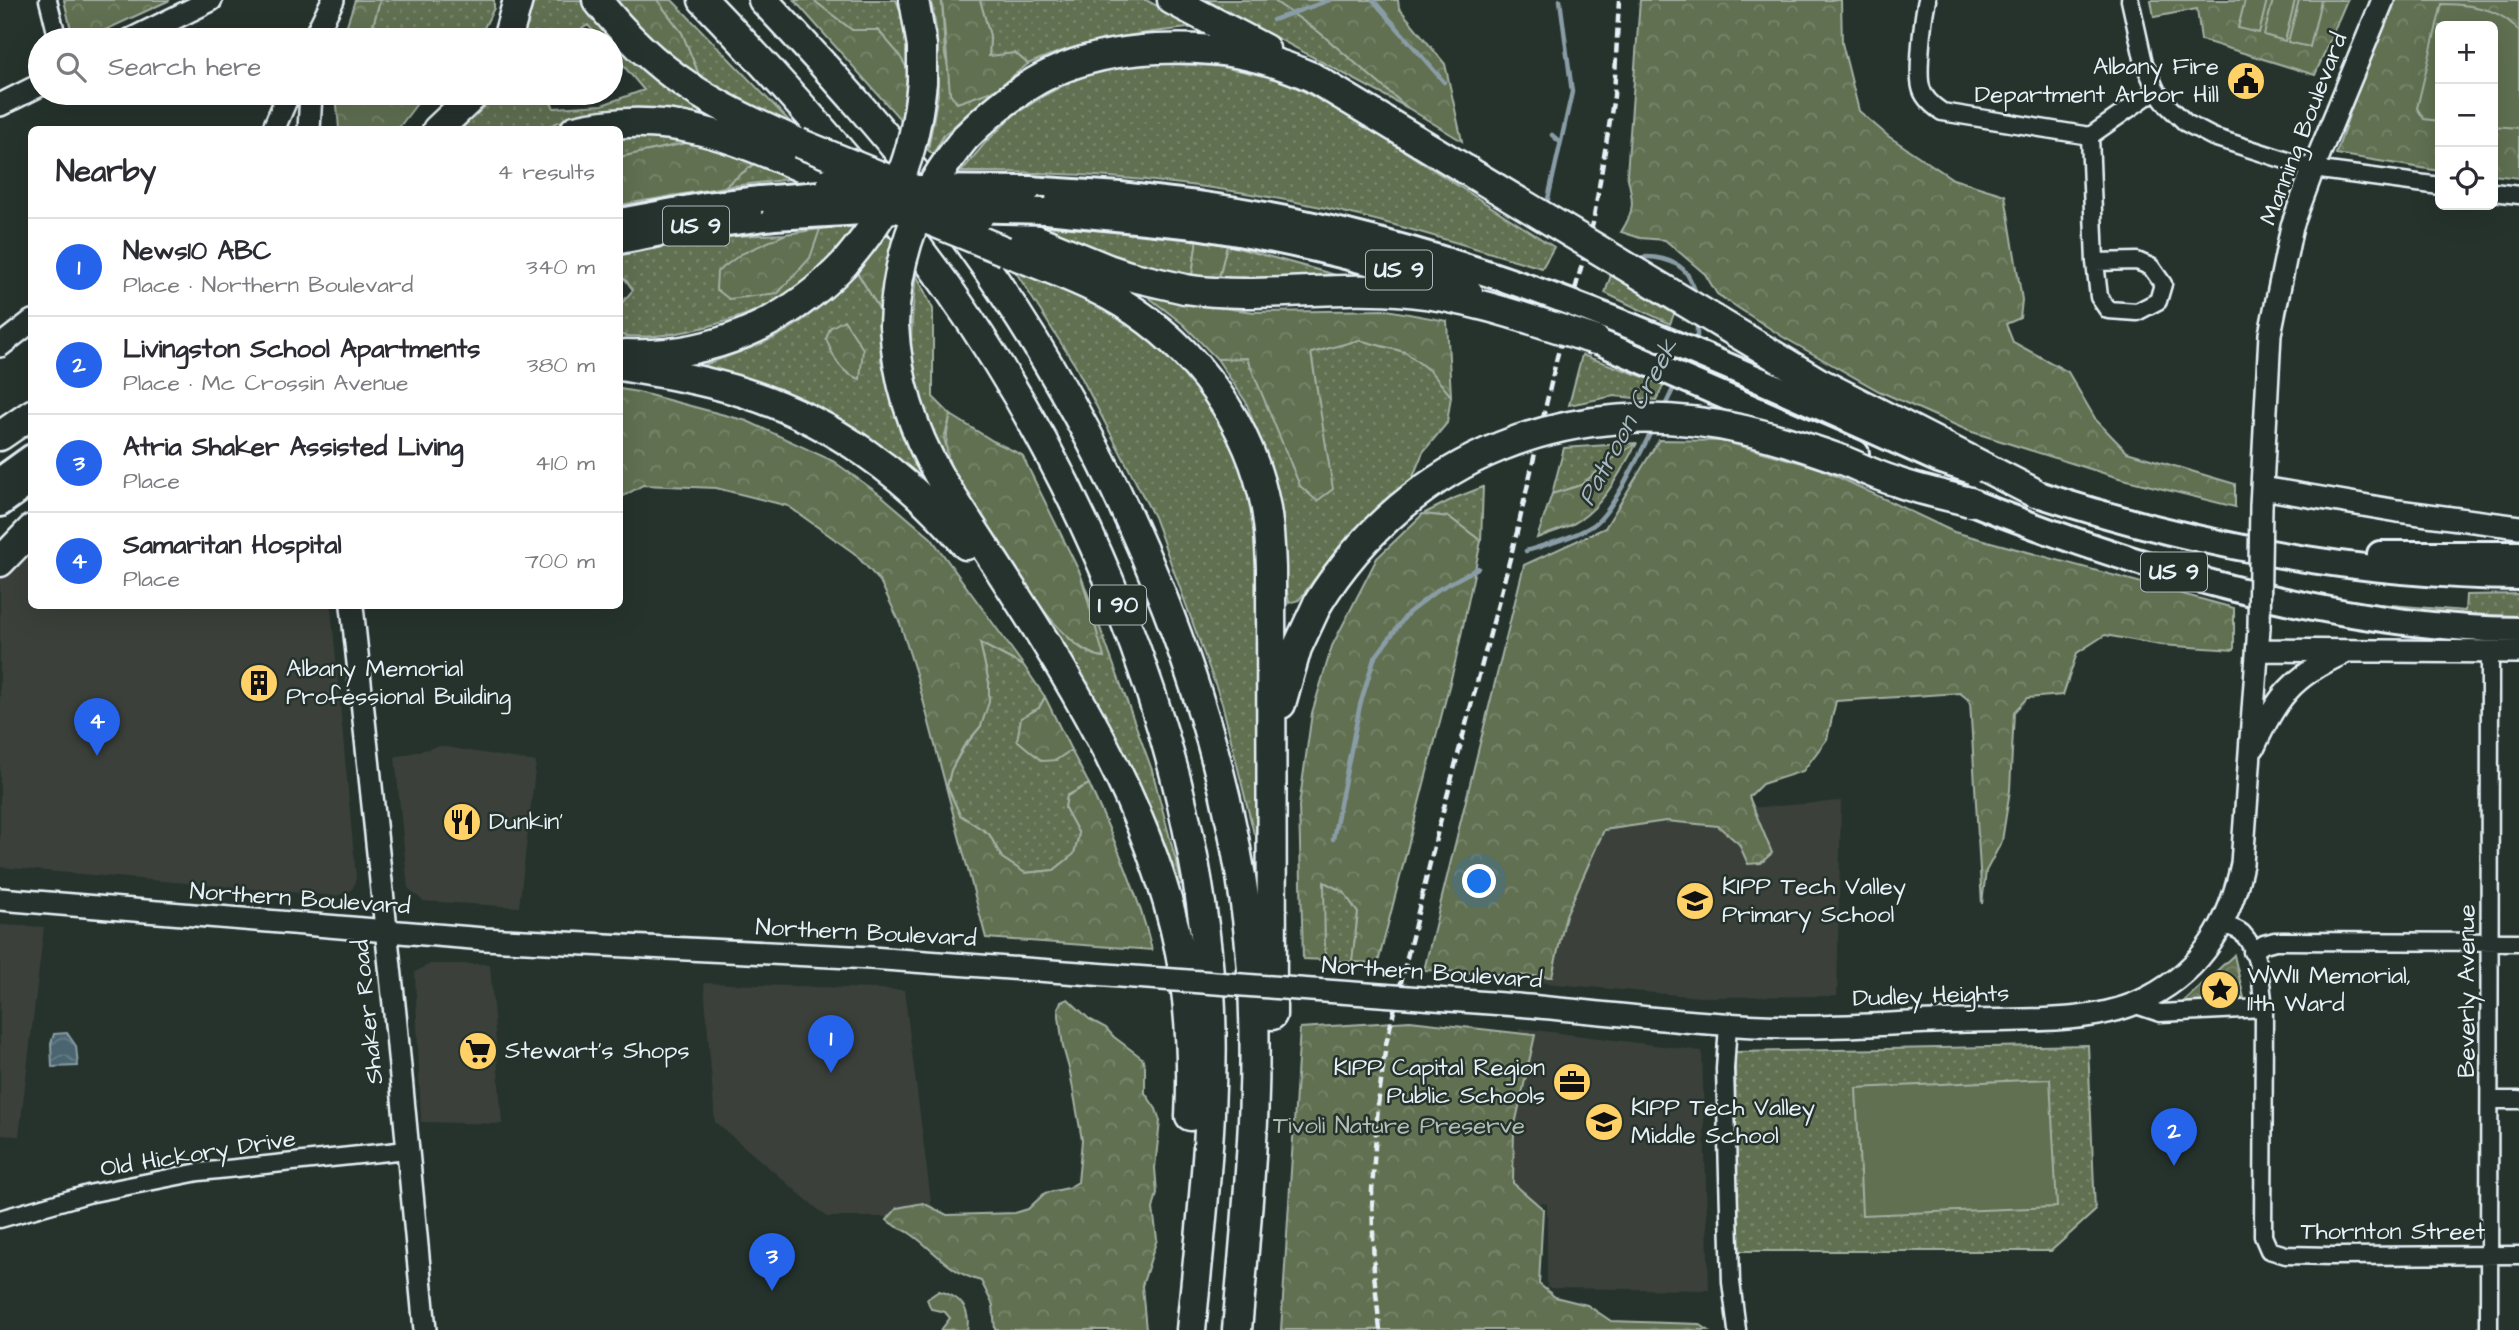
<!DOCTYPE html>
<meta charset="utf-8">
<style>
:root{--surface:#fff;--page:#f7f7f7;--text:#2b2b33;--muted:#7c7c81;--line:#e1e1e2;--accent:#2563eb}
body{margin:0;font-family:"Architects Daughter",sans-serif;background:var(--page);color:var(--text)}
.controls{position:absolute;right:21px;top:21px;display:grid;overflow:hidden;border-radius:10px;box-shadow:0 7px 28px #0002}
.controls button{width:63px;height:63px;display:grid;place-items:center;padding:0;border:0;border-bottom:2px solid var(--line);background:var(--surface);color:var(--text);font:35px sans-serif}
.you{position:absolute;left:1480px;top:882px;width:24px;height:24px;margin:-18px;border:5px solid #fff;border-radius:50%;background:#1a73e8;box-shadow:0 0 0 10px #1a73e833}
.badge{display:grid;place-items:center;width:46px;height:46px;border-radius:50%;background:var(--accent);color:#fff;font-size:23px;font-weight:700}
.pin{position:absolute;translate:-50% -58px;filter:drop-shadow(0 2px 4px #0008)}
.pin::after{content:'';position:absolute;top:37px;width:24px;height:21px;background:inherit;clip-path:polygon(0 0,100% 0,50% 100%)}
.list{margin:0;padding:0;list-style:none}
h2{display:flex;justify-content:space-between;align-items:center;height:91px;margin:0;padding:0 28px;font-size:30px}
h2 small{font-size:23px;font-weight:400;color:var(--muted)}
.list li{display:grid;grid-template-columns:46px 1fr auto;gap:21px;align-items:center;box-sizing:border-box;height:98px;padding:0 28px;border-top:2px solid var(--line)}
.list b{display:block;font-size:26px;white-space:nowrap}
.list p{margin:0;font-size:23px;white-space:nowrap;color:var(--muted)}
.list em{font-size:23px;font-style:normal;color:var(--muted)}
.icon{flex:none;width:38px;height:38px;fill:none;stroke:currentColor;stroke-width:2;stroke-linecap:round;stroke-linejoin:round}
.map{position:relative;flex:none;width:2519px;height:1330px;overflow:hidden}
.search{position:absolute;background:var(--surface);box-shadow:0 7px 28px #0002;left:28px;top:28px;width:595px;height:77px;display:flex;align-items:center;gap:18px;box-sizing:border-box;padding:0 24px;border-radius:38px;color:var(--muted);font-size:26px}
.panel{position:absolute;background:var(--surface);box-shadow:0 7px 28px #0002;left:28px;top:126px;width:595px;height:483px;border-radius:10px}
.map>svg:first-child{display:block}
</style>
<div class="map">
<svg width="2519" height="1330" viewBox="0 0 2519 1330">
<defs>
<pattern id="grass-dots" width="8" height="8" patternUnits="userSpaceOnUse" patternTransform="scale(1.75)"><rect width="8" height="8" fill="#617051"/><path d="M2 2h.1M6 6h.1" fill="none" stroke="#78856b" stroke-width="1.8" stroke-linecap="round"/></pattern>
<pattern id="forest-crowns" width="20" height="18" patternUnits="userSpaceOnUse" patternTransform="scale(1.75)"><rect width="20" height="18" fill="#617051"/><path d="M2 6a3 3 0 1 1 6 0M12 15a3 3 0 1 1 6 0" fill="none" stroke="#78856b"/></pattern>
<pattern id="water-waves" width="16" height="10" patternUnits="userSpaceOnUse" patternTransform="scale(1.75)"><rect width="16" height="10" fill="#4b6570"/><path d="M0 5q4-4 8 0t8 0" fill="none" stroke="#657c85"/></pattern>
</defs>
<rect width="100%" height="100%" fill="#26332d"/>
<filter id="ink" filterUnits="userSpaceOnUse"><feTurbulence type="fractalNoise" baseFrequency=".0143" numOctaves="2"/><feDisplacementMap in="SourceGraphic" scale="14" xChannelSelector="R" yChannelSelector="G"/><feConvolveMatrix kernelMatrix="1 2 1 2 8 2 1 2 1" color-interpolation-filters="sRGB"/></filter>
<g filter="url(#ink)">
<path fill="#3b403a" d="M31,539L32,606H331L356,878L353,888L348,892L336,896L0,867V574Z
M440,746L536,762L519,907L423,901L408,888L395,757Z
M1841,801L1837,996L1700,997L1523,981L1577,821Z
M0,925L44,927L19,1136L0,1135Z
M430,964H490L502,1124L421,1122L415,972Z
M704,983L904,990L933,1217H827L715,1122Z
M1519,1028L1702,1051L1709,1290L1547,1288V1204L1493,1193Z"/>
<path fill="url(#grass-dots)" stroke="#a4b0a4" stroke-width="2" d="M380,0H494V8L478,40H369Z
M531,0H580C618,51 663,85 717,118L652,108L582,114L540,129L460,130L495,93H545L554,108L602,105L644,90L611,51V40H601L588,25L565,40H523Z
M657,0H672L798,130L701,80L682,33Z
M813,0H896L903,17L911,75Z
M931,0H942L945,55L958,102L995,90L944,135L933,154L928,150L938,95L937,34Z
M980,0H1146L1197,27C1139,33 1081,40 1028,64L1015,53L989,57L990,36Z
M1206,0H1273L1319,32L1408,108Z
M1143,63L1216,66L1281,79L1349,116L1554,247L1542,268C1469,247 1396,223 1321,207C1203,182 1082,171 961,172L985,143L1014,115L1047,94L1093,70Z
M628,136L705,139L620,157V138Z
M759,160L799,178L724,187Z
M1011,223L1197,239L1192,276L1152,269Z
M858,224C839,246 820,275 795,291C754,317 668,343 620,335V305L633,290L625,279H620V251L735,236L786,234Z
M1227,245L1354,280L1270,277L1218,281Z
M1008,260L1132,317L1226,414L1252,482L1259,546L1263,834H1254L1222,703L1154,517L1075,365Z
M857,272L880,310L881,360L901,430L933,492L772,390L704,365C732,355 764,345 790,329C815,313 836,293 857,272Z
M916,274L933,309V397L951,415L944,438L953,471C938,444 924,417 916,387C907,353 913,309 916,274Z
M1611,275L1674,314L1670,324L1605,293Z
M1359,340L1405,352L1431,371L1451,396L1447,423L1423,452L1412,479L1371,515L1325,565L1299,600L1289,603L1285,580L1282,523L1265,454L1246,402L1217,359L1247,358L1273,418L1317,390L1311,353Z
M1582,355L1664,384L1656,400L1614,396L1569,405Z
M1637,443L1616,456L1581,485L1552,494L1564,448Z
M1483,487L1481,541L1449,517L1423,514L1455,498Z
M1080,573L1152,770L1182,884L1174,885L1145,806L1112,729L1039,605C1056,624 1077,654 1103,657Z
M2519,594V621H2481L2342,601L2465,611L2466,595Z
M980,643L1024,666L1045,697L1039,708L1021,718L1056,760L1071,750L1089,784L1067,796L1065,808L1079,833L1075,854L1054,870L1025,873L1002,858L989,834L960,815L947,786L951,770L964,747L981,726L989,683Z
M1323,881L1344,892L1358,913L1352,962L1325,960Z
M2088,1045L2095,1211L2051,1251H1737L1735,1052Z"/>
<path fill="url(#forest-crowns)" stroke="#a4b0a4" stroke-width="2" d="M64,0H170L84,40L72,34Z
M355,0H380L369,40H342Z
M611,0H657L682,33L701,80L662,50Z
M794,0H813L852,30H878L898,53L911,75L906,126Z
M942,0H980L990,36L989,56L1015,53L1028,64L995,90L957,103L950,93Z
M1273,0H1398L1399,8L1445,64L1462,141L1408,108L1319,32Z
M1640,0H1841L1842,43L1859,111L1888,136L1953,179L2005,195L2022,300L2020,318L2006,324L2013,342L2068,372L2096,420L2127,452L2235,484V507L2119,478L1969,431L1879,391L1783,337L1717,294L1705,274L1665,240L1640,238L1621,232C1636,209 1633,200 1627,174Z
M2151,0H2347L2315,75L2201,40L2197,9L2154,17Z
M2394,0H2519V178L2493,175V26H2440V171L2336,154L2358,89Z
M336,93H425L397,130L339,129Z
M705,139L759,160L724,187L620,205V157Z
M820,229L810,258L778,293L729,299L716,289L717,272L741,254L786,234Z
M887,234L892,239L880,310L857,272Z
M1197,239L1227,245L1218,281L1192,276Z
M1138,289L1186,303L1254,312L1387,310L1447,321L1451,396L1431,372L1405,352L1359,340L1311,353L1333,489L1317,501L1300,486L1247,358L1217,359L1183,324Z
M844,320L863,349L860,379C839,373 834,357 826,339L830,328Z
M620,389L638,392L747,421L833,461L882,496L931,538L1024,666L980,643L989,683V702L981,726L963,747L951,770L947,786L960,815L989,834L1002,858L1025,873L1054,870L1074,854L1079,834L1065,808L1067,796L1089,784C1114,839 1138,892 1152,950L986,938L917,677L900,623L880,581L854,553L788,506L716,488L643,485L620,498Z
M951,415L993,441L1022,455L1080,573L1104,657C1060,652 1008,558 986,522C975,506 962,489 953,472C944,451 945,436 951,415Z
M1659,440L1722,441L1817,467L1954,532L2234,608V650L2160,645L2105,635L2077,653L2063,695L2027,698L2014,712L2010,790L2002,841L1986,871L1982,904L1970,701L1960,693L1836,701L1827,739L1803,771L1762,784L1749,797L1772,853L1761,863L1748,864L1739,844L1718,826L1666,821L1604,830L1566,915L1552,977L1424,970L1524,565L1605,528Z
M1637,443C1620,472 1603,508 1573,524C1562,530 1549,533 1537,538L1552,494L1581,485L1616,456Z
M1423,514L1449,517L1481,541L1456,659L1378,963L1352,962L1358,913L1344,892L1324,882L1325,960L1303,959L1299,806L1312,713L1332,646L1377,558Z
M1045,697L1071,750L1056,760L1042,761L1017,740L1021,718L1039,708Z
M2234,955L2244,998L2182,1003Z
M1068,999L1089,1019L1106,1028L1114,1037L1142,1058L1145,1066V1093L1156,1109L1160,1121L1155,1168L1157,1193L1153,1209L1157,1239L1142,1286L1146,1330H995L993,1305L981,1281C948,1272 937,1252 911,1234C903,1228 894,1227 887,1220L897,1208L923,1203L947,1215L1015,1213L1028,1209L1045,1193L1068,1188L1078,1182L1082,1140L1070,1072L1063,1047L1058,1008L1061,1002Z
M1410,1021L1535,1035L1514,1129L1513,1183L1543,1209L1539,1284L1555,1297L1587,1305L1611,1321L1699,1324L1708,1330H1281L1300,1028Z
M939,1291C960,1296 971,1309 967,1330H941L950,1318L945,1312L931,1309L927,1299Z"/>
<path fill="#617051" stroke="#a4b0a4" stroke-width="2" d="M2245,0H2267L2259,33L2238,28Z
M2273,0H2295L2285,41L2264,35Z
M2299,0H2321L2310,47L2288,42Z
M2442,4C2469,4 2503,8 2519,32V128L2493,126V26H2440V121L2424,119L2417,108Z
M2050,1079L2057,1207L1862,1215L1856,1088Z"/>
<path fill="url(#water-waves)" stroke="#8a9da6" stroke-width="2" d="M67,1033L76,1046L78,1066L52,1067L51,1044L54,1034Z"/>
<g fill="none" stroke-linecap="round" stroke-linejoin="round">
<path stroke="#8a9da6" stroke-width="4.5" d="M1373,0L1444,82
M1273,20L1330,0
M1552,135L1560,142
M1548,199L1572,92L1560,0
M1634,259C1650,254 1677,259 1687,274C1691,280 1694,288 1697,295
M1694,343L1697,336V321
M1663,410L1676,383
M1526,551C1548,544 1572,538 1592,526C1612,514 1640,453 1652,430
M1333,839L1360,705L1374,659L1408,613L1439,589L1478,568"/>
<defs>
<path id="street" d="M48,0L58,40
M1927,0C1923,16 1917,72 1921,87C1923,98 1933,106 1942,112L2090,136L2156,90
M2130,0L2144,63L2149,74L2156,90L2168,106L2186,123L2213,137L2313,169L2440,186
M2090,136L2095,262
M2493,192L2519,195
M2137,261L2151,267L2163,284L2158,301L2137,312L2108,310L2099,297L2095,262Z
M2223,924C2229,927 2239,929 2243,934C2260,952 2261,985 2264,1008L2263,1236L2269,1250L2286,1255L2333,1256L2519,1255
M2252,952L2264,944L2275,941L2519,942
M2133,1004L2160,1013L2264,1008
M1728,1025L1725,1069L1731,1282L1737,1330
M2490,1100H2519
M0,1219L88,1194L199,1172L407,1150
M2489,1330L2490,652"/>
<path id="secondary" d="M130,40L211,0
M313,40L333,0
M0,105L40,85
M273,130L289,93
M309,130L311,93
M0,346L32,321
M2262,488L2398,511L2519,527
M2261,506L2270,334L2292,226L2313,169L2383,0
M352,606L395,1014L425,1330
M2259,650L2519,652
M2254,747C2276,698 2293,676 2342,654
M0,899L484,939L871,958L1093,974
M1517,1005C1610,1013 1704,1026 1797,1027C1853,1027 1910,1022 1966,1021C2023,1019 2097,1025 2149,997C2204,968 2230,922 2242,864L2259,627"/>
<path id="primary" d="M1029,189L1120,195L1197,204
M1046,211L1195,226
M620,221L706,205L760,199
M620,241L687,228L774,217
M1595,340L1856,453
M0,480L32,457
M2035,493C2192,545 2354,575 2519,577
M1954,495C2126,565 2332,628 2519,630
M0,504L32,481
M2380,554H2519"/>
<path id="highway" d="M597,0C657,76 712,105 799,143
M703,0C790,90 875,186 948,288C1082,479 1183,719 1207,952C1220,1078 1203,1205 1191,1330
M763,0C830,71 897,145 955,224C1101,421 1216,672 1247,918C1264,1054 1249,1194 1237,1330
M914,0L922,46V82
M1172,0L1265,49
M507,40L518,0
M437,130L476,93
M575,130C676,107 742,142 832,181
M965,138C1023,79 1074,53 1157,49C1216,46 1259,54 1312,77
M979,216L1108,269L1129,276L1185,289
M1005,251C1039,265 1075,277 1108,295C1184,336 1243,410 1263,494C1269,519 1270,543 1271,568L1272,1015
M894,325C897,380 911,428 939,476C1034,626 1144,775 1180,952C1190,1006 1193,1062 1190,1116
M626,354C710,358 787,324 845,263
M620,366C661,373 704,380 745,393C832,421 907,475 966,545
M0,436L32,414
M0,562L32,529
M1281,704L1297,648L1318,603"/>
</defs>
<use href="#street" stroke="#e8f1f8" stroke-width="21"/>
<use href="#secondary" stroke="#e8f1f8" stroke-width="26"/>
<use href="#primary" stroke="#e8f1f8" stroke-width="30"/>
<use href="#highway" stroke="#e8f1f8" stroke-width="33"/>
<use href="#street" stroke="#26332d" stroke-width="16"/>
<use href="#secondary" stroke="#26332d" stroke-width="21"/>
<use href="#primary" stroke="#26332d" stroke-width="24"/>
<use href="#highway" stroke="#26332d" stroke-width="28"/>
<path stroke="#e8f1f8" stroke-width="4.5" stroke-dasharray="10 5" stroke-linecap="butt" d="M1380,1330L1374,1274L1372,1190L1378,1105L1386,1044L1438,830L1517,532L1557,357L1593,223L1614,96L1619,0"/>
<defs>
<path id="secondary-bridge" d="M2259,627L2261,506
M1093,974L1517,1005"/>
<path id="primary-bridge" d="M914,188L1029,189
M760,199L857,191
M1197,204C1459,239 1700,353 1939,460L1972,471
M960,209L1046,211
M774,217L899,210
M1195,226C1289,240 1380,263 1470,292"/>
<path id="highway-bridge" d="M1312,77L1818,382L2035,493
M799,143L979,216
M832,181L1005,251
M845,263C896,203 914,160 922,82
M1185,289C1259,300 1335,284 1409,292C1473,298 1534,321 1595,340
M894,325C896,253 920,193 965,138
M1318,603C1410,455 1574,390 1744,430C1778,438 1812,449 1845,461C1861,468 1877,476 1894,481C1918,490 1945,495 1970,502"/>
</defs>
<use href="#secondary-bridge" stroke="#e8f1f8" stroke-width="26" stroke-linecap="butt"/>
<use href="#primary-bridge" stroke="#e8f1f8" stroke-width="30" stroke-linecap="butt"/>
<use href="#highway-bridge" stroke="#e8f1f8" stroke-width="33" stroke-linecap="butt"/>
<use href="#secondary-bridge" stroke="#26332d" stroke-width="21"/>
<use href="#primary-bridge" stroke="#26332d" stroke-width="24"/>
<use href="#highway-bridge" stroke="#26332d" stroke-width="28"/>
</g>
</g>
<defs>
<symbol id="civic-disc" viewBox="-11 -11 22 22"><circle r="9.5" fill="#ffd166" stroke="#26332d"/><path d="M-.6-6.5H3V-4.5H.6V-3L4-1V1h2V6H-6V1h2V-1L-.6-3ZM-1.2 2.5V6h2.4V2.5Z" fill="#111"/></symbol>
<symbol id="building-disc" viewBox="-11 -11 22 22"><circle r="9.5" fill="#ffd166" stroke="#26332d"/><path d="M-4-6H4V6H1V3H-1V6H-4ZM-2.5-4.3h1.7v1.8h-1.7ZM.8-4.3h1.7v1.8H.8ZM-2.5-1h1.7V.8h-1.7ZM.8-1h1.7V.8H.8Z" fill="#111"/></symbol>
<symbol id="restaurant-disc" viewBox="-11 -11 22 22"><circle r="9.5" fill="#ffd166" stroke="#26332d"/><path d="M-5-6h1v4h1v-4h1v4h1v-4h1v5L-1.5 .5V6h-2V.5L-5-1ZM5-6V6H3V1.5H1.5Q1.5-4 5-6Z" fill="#111"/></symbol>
<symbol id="school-disc" viewBox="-11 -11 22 22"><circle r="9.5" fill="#ffd166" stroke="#26332d"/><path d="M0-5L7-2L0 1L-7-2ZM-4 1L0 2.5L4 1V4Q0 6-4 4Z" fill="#111"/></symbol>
<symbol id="sight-disc" viewBox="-11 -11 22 22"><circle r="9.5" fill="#ffd166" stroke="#26332d"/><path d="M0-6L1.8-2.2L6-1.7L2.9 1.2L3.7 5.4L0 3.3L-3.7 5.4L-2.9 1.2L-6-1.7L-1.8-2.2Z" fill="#111"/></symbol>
<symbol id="supermarket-disc" viewBox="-11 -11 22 22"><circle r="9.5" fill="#ffd166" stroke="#26332d"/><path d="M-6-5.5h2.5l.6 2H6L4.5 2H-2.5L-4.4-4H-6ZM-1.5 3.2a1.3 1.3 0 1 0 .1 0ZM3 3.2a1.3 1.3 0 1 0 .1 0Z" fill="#111"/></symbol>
<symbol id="office-disc" viewBox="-11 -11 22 22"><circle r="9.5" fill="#ffd166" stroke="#26332d"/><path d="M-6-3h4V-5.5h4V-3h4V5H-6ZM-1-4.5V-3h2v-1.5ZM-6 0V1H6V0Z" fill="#111"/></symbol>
</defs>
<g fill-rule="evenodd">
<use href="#civic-disc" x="2224" y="59" width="44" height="44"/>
<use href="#building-disc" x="237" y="661" width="44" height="44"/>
<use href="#restaurant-disc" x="440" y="800" width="44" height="44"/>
<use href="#school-disc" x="1673" y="879" width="44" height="44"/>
<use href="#sight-disc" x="2198" y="968" width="44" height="44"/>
<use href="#supermarket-disc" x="456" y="1029" width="44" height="44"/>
<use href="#office-disc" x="1550" y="1060" width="44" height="44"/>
<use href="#school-disc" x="1582" y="1100" width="44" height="44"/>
</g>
<g text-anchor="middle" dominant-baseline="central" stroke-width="5" stroke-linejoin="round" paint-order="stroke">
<g fill="#26332d" stroke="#aeb8bb" stroke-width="2">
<rect x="663" y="206.5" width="66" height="39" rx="5"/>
<rect x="1366" y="250.5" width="66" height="39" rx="5"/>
<rect x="2141" y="552.5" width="66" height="39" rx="5"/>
<rect x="1090" y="585.5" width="56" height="39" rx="5"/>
</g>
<g font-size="23" font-weight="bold" fill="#e8f1f8">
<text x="696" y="226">US 9</text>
<text x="1399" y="270">US 9</text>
<text x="2174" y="572">US 9</text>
<text x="1118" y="605">I 90</text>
</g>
<g font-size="24" fill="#e8f1f8" stroke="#26332d" text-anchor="start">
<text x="2219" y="67" text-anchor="end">Albany Fire<tspan x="2219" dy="28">Department Arbor Hill</tspan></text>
<text x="286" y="669">Albany Memorial<tspan x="286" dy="28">Professional Building</tspan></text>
<text x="489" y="822">Dunkin'</text>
<text x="1722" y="887">KIPP Tech Valley<tspan x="1722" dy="28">Primary School</tspan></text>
<text x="2247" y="976">WWII Memorial,<tspan x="2247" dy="28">11th Ward</tspan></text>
<text x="505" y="1051">Stewart's Shops</text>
<text x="1545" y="1068" text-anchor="end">KIPP Capital Region<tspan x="1545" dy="28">Public Schools</tspan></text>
<text x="1631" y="1108">KIPP Tech Valley<tspan x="1631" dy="28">Middle School</tspan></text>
</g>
<g font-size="24" fill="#e8f1f8" stroke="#26332d">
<text transform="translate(2304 129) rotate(-69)">Manning Boulevard</text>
<text transform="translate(300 899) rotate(4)">Northern Boulevard</text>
<text transform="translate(866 933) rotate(3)">Northern Boulevard</text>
<text transform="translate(1432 973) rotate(4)">Northern Boulevard</text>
<text transform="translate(2467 991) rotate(-90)">Beverly Avenue</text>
<text transform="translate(1931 996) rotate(-2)">Dudley Heights</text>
<text transform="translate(368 1012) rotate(-96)">Shaker Road</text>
<text transform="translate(198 1154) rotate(-9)">Old Hickory Drive</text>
<text x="2393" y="1232">Thornton Street</text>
</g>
<g font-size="24" fill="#b2bdb5" stroke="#26332d">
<text x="1399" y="1126">Tivoli Nature Preserve</text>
</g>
<g font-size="26" font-style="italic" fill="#a9b9c2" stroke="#26332d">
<text transform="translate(1628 422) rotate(-62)">Patroon Creek</text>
</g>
</g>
</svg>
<div class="controls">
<button>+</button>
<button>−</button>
<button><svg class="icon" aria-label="locate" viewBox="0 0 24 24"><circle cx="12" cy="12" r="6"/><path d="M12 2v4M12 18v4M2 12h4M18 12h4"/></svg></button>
</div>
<div class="you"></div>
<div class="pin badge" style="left:831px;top:1073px">1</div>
<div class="pin badge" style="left:2174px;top:1166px">2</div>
<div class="pin badge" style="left:772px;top:1291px">3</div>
<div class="pin badge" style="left:97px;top:756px">4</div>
<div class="search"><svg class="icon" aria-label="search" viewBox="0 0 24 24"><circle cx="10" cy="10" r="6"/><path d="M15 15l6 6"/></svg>Search here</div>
<section class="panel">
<h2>Nearby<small>4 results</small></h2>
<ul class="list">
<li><span class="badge">1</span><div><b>News10 ABC</b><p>Place · Northern Boulevard</p></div><em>340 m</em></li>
<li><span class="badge">2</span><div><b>Livingston School Apartments</b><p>Place · Mc Crossin Avenue</p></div><em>380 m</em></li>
<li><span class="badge">3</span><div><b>Atria Shaker Assisted Living</b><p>Place</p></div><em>410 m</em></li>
<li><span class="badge">4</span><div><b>Samaritan Hospital</b><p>Place</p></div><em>700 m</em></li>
</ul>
</section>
</div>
